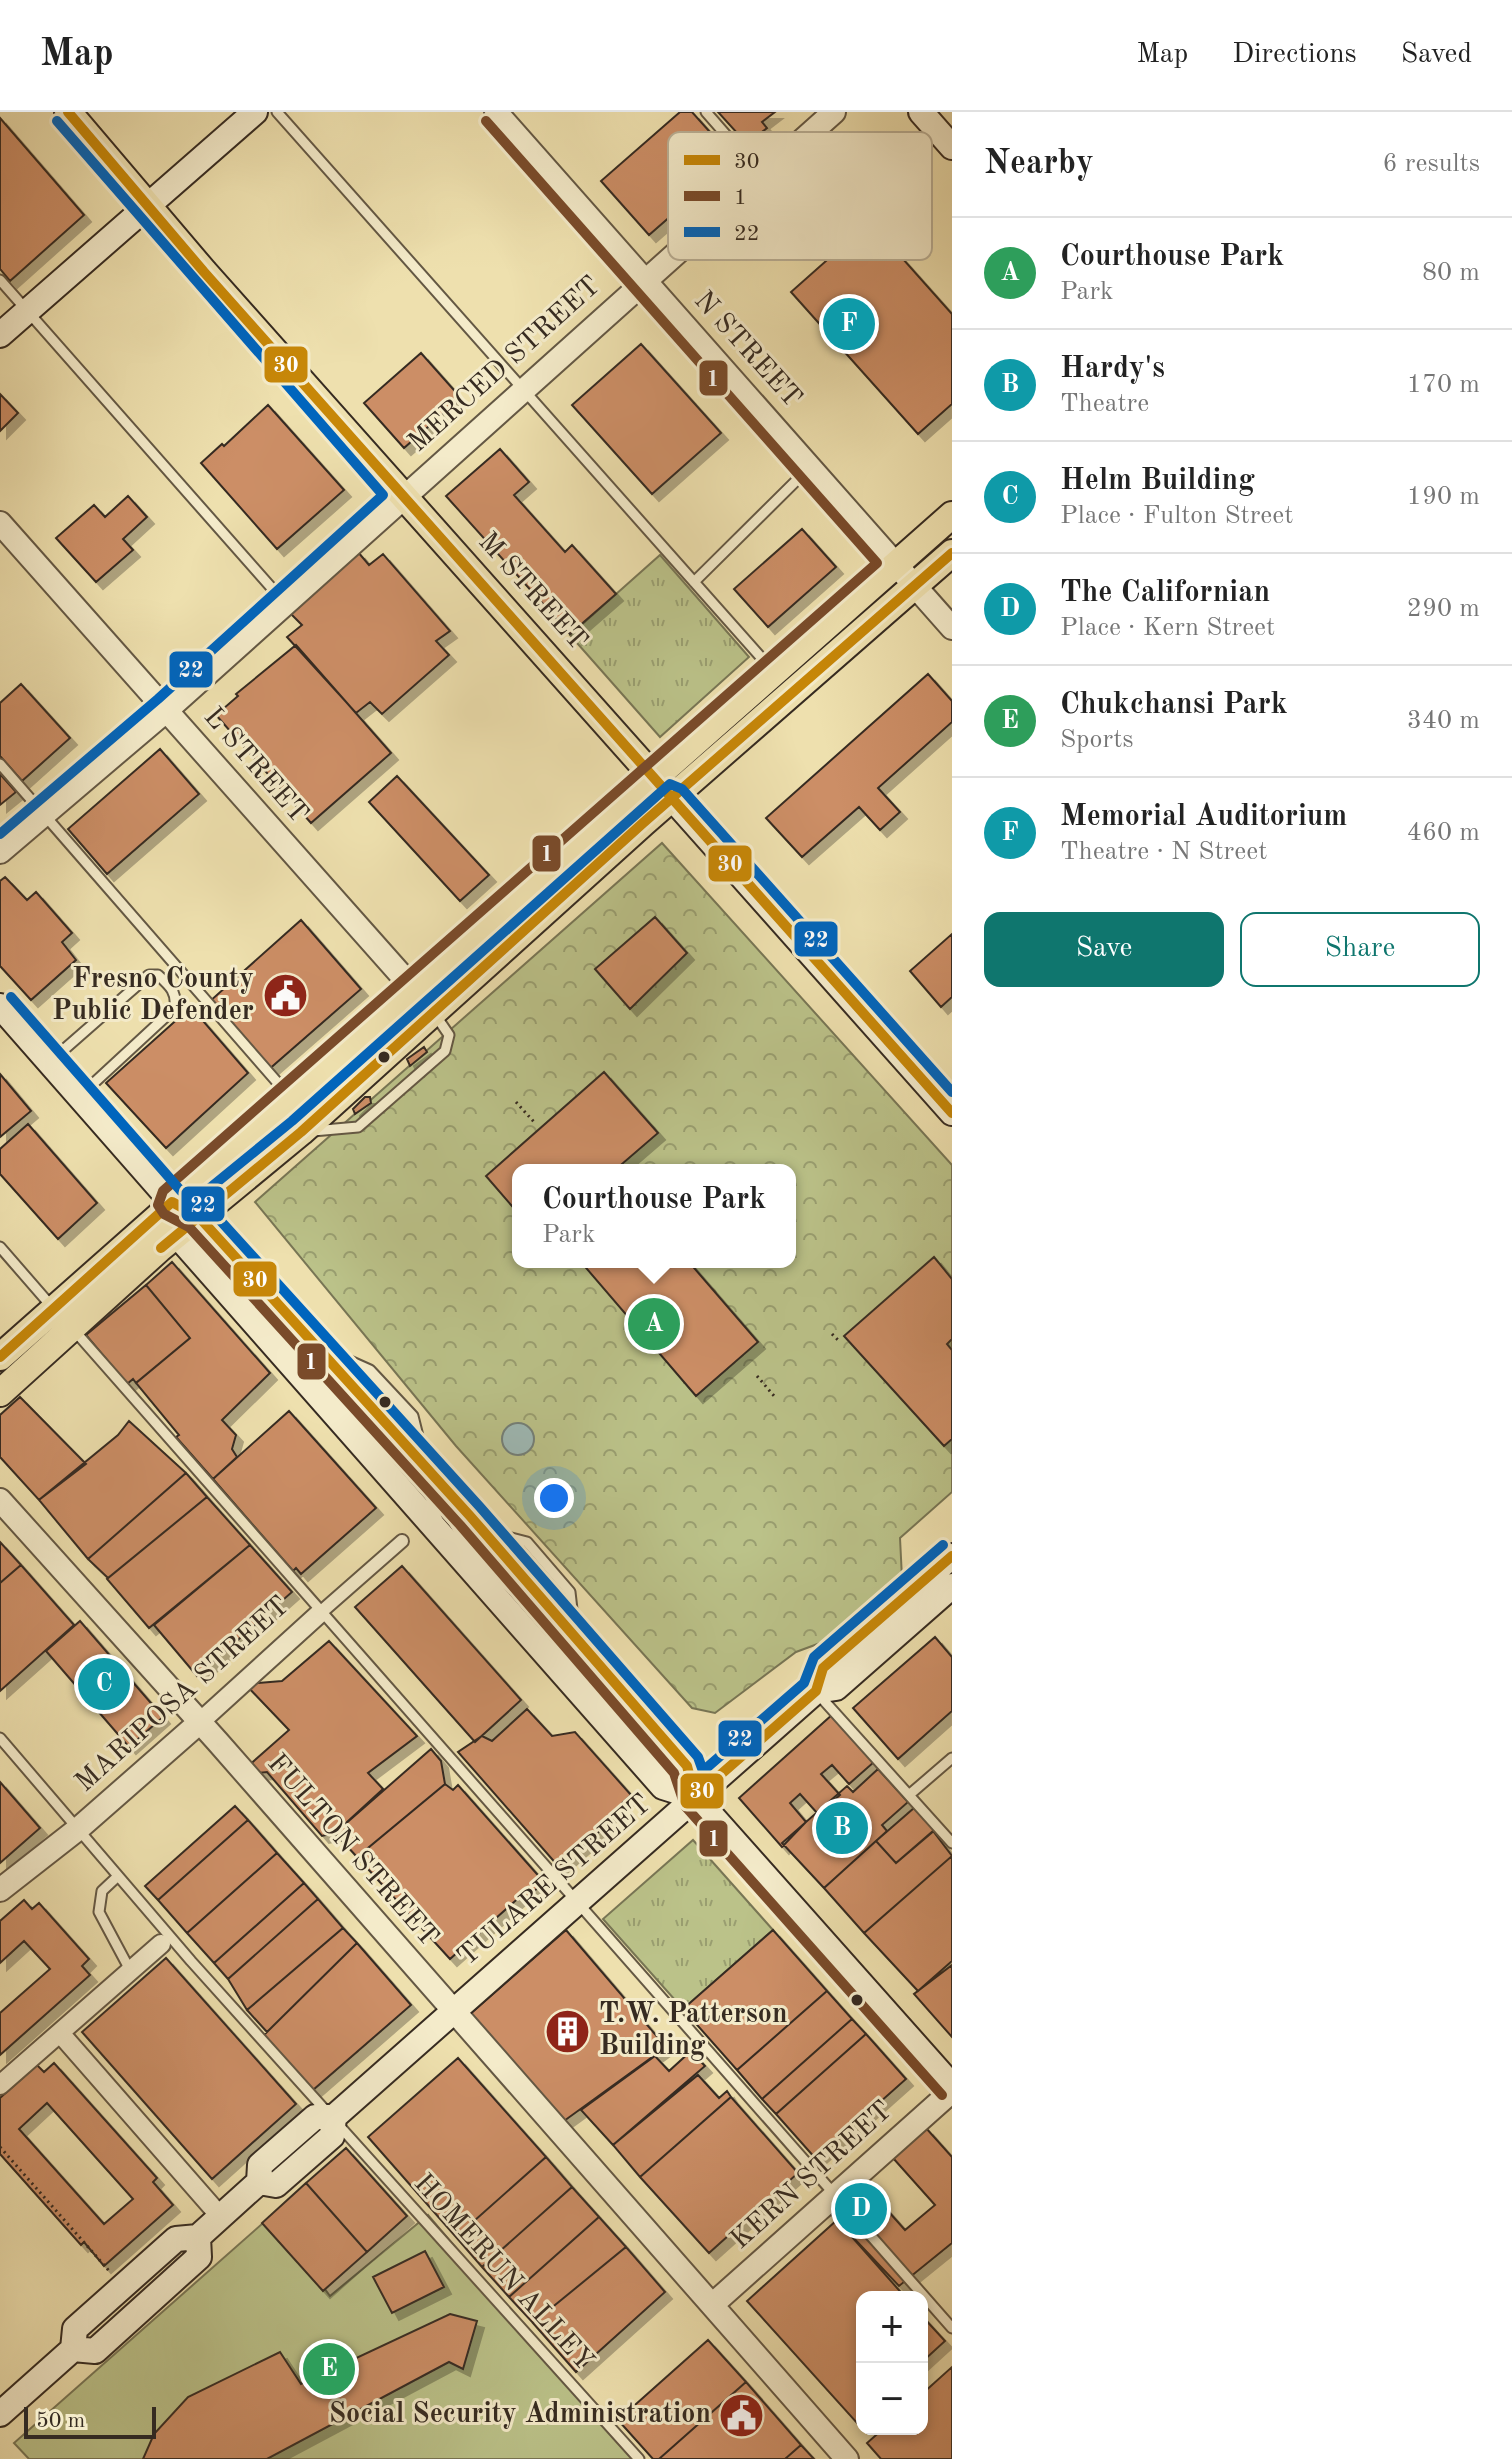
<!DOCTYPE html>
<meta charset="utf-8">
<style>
:root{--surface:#fff;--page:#f6f6f6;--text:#222;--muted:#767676;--line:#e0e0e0;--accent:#0f766e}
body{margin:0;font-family:"Old Standard TT",serif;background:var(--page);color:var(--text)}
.controls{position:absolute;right:24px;bottom:24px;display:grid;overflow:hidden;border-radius:16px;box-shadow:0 4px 12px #0003}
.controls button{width:72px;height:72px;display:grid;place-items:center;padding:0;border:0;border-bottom:2px solid var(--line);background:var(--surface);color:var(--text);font:40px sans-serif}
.scale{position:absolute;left:24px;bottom:20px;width:132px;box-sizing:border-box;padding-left:8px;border:4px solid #362b21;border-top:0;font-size:22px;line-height:28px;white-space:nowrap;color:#362b21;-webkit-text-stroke:6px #f4ebca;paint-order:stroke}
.you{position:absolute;left:554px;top:1386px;width:28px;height:28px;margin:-20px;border:6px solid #fff;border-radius:50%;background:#1a73e8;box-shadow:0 0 0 12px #1a73e833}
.badge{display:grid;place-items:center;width:52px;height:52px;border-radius:50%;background:var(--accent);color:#fff;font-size:26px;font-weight:700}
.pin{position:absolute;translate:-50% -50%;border:4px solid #fff;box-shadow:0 2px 8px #0006}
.popup{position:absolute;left:512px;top:1052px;width:284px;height:104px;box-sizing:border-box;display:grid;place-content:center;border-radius:16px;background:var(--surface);filter:drop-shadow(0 2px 6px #0005);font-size:26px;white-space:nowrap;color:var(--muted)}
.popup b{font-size:30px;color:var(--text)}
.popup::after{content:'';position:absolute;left:50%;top:100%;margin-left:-16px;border:16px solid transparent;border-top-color:var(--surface)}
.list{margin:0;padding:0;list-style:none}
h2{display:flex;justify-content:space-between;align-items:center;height:104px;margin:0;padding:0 32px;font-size:34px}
h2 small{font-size:26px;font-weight:400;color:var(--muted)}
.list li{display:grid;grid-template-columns:52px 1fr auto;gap:24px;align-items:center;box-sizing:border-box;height:112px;padding:0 32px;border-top:2px solid var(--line)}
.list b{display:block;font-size:30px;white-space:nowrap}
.list p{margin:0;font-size:26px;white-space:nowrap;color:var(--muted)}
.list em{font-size:26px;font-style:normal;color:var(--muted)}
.actions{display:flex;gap:16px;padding:24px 32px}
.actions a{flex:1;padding:18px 0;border:2px solid var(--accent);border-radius:16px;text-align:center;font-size:28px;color:var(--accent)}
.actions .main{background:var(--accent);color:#fff}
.map{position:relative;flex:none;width:952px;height:2347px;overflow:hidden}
header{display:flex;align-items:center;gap:48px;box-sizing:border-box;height:112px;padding:0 40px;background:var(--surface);border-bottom:2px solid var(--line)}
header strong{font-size:38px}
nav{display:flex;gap:44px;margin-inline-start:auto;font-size:28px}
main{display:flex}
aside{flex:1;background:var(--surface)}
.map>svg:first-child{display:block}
</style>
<header>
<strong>Map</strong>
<nav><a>Map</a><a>Directions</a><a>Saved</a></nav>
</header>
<main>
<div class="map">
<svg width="952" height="2347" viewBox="0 0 952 2347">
<defs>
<pattern id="grass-tufts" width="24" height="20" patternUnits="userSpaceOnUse" patternTransform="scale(2)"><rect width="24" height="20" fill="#bbc289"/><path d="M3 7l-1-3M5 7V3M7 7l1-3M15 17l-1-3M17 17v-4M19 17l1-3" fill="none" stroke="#999e70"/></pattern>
<pattern id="park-crowns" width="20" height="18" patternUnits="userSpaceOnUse" patternTransform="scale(2)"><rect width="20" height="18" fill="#bbc289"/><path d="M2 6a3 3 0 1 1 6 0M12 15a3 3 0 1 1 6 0" fill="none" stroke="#999e70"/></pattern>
<filter id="shadow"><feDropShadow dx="7" dy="7" stdDeviation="0" flood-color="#0004"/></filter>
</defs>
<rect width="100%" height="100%" fill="#eee0ae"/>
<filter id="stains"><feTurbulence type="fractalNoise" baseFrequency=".0025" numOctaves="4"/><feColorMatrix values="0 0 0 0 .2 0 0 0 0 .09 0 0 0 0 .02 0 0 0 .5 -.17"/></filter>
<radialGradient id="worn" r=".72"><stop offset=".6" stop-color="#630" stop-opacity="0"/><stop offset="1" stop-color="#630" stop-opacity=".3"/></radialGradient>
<path fill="url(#grass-tufts)" stroke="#787655" stroke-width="2" d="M660,443L749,545L660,625L570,523Z
M693,1728L773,1818L683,1897L603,1807Z"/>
<path fill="url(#park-crowns)" stroke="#787655" stroke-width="2" fill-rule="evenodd" d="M662,731L952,1053V1380L900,1426L902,1466L831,1527L796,1540L715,1601L692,1596L456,1334L255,1090ZM518,1058H790V1150H518Z"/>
<path fill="#bbc289" stroke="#787655" stroke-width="2" d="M428,2103L635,2347H29L14,2331L271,2104L330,2184Z"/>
<path fill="#9ebab6" stroke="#74817a" stroke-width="2" d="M502 1327a16 16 0 1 1 32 0a16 16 0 1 1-32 0Z"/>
<path fill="#cc8e66" stroke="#362b21" stroke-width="2" fill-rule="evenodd" filter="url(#shadow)" d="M680,0H692L735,48L649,123L601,69Z
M718,0H775L762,10L767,16L747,32Z
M0,6L84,103L10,169L0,157Z
M870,110L952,202V292L918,322L791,180Z
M641,232L721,321L652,382L572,293Z
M421,241L461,286L404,336L364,291Z
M0,282L18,301L0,319Z
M268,293L344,378L277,437L201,351L222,332L224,334Z
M500,337L529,370L514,383L565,440L572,433L616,482L570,522L446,384Z
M128,384L147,405L123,427L133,438L96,470L56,426L94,393L105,405Z
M802,417L836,455L768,515L734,477Z
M358,440L369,453L383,442L450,519L436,529L449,543L382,602L370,590L356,601L287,525L302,513L290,501Z
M296,533L391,641L311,711L216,603L238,584L236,582Z
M928,562L952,589V610L878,676L900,700L880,718L859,695L802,745L766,706Z
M21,572L70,626L22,669L0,644V591Z
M160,637L199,682L107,762L68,717Z
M0,662L16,680L0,693Z
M397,664L489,763L460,789L369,690Z
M5,765L27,788L36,780L72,821L62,830L76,848L31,888L0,854V769Z
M655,805L687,841L630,897L595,857Z
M301,808L361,877L267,959L209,890Z
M952,822V885L941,895L910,859Z
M191,895L248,961L166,1036L106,971Z
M424,935L427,940L410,954L407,947Z
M604,960L658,1021L615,1058H518V1101L486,1064Z
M0,962L31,999L0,1025Z
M365,985H370L371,991L355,1002L353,997Z
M28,1012L97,1091L58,1127L0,1062V1037Z
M934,1145L952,1167V1227L947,1232L952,1238V1327L944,1334L844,1224Z
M172,1150L270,1261L222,1308L236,1323L232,1337L237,1345L213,1367L176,1325L179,1323L136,1271L190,1226L146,1173Z
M581,1150H689L758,1230L696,1284Z
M146,1173L190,1226L136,1271L133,1267L127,1272L86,1223Z
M20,1285L86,1352L39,1388L0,1345V1303Z
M289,1299L376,1396L301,1462L296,1456L293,1459L213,1367Z
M129,1309L186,1361L88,1447L39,1388L118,1323Z
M186,1361L207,1385L108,1466L88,1447Z
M207,1385L250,1433L149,1516L107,1467Z
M0,1430L21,1453L0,1471Z
M250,1433L292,1480L197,1564L154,1513Z
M21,1453L74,1513L0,1579V1471Z
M402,1454L521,1588L475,1630L355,1495Z
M80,1509L163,1605L129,1635L46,1539Z
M935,1525L952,1545V1599L898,1647L853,1596Z
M329,1529L417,1624L368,1661L383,1677L335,1721L322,1724L267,1660L238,1663L289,1618L245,1572L282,1569Z
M527,1597L552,1624L575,1620L631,1683L606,1706L610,1710L559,1755L458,1640L482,1624L492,1629Z
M833,1602L874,1650L849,1672L832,1653L821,1662L840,1683L818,1702L800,1682L790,1691L806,1710L782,1735L739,1686Z
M431,1637L441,1649L445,1672L357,1745L335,1721Z
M878,1657L908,1690L882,1713L887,1719L824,1776L782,1731L847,1674L853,1680Z
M0,1670L40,1716L0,1751Z
M445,1672L453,1678L458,1673L544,1770L528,1785L523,1782L450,1847L357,1745Z
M235,1694L248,1708L158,1788L145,1774Z
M914,1696L935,1718L896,1751L876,1729Z
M248,1708L277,1741L187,1821L158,1788Z
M933,1719L952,1744L864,1821L824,1776L876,1729L896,1751Z
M277,1741L304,1771L214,1851L187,1821Z
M952,1744V1849L918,1879L864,1821Z
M304,1771L318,1787L228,1867L214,1851Z
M318,1787L343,1816L247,1898L228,1867Z
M24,1788L32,1797L39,1791L89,1847L82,1854L90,1863L0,1943V1901L50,1857L24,1829L0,1851V1809Z
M343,1816L357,1831L267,1920L247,1898Z
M566,1818L666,1935L564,2009L470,1902Z
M773,1818L827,1879L737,1958L683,1897Z
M357,1831L411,1893L313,1978L264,1923Z
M166,1846L296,1992L212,2067L82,1920Z
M952,1853V1925L914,1882Z
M827,1879L852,1907L762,1987L737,1958Z
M852,1907L866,1922L776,2002L762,1987Z
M866,1922L906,1967L816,2047L776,2002Z
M691,1939L705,1954L613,2033L581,1998L655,1944L669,1959Z
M458,1946L546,2045L456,2125L368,2025Z
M54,1951L157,2066L153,2070L173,2093L104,2154L84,2130L81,2133L0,2042V1986L37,1953L44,1960ZM47,1991L133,2087L104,2112L19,2017Z
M698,1963L719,1986L727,1979L731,1985L640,2065L613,2033Z
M731,1985L798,2061L709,2141L640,2065Z
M926,2016L952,2045V2131L899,2174L830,2101L864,2072L905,2118L935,2093L893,2046Z
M346,2036L407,2104L367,2140L306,2071Z
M546,2045L572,2075L482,2155L456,2125Z
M306,2071L367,2140L323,2179L262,2111Z
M572,2075L599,2105L509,2185L482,2155Z
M599,2105L626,2135L533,2211L509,2185Z
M837,2108L905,2185H862V2307L857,2311L747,2189Z
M626,2135L665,2180L576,2260L533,2211Z
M425,2139L444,2175L392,2201L373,2165Z
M450,2202L477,2209L463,2257L449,2250L267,2347H143L154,2322L188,2285L280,2240L301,2272Z
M922,2204L945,2229L922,2250Z
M708,2228L746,2270L659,2347H653L618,2308Z
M952,2255V2347H881L867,2331L883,2317H922V2282Z
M746,2270L801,2333L785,2347H659Z
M801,2333L814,2347H785Z"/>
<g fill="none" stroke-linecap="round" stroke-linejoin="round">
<defs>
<path id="service" d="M277,0L774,560
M706,0L762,64
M0,168L284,490
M694,470L808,357
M0,652L291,986
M52,948L149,863H158C170,874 177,880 175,896L82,982
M313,1019L358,1015L445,939L449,923L434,901
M0,1135L53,1196
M73,1217L952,2216
M332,1241L370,1258L413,1304L422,1340
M333,1286L362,1305L426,1374L438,1409
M442,1385C459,1432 493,1470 538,1493
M492,1421L527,1430L570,1480L574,1515
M818,1582L952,1731
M0,1626L191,1849L639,2347
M909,1683L952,1646
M118,1764L102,1779L99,1800L130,1858"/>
<path id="pedestrian" d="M320,1501L402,1429"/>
<path id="minor" d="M200,1610L320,1501
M60,1921L220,2104
M0,1973L161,1832"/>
<path id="tertiary" d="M496,0L952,516
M0,411L434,900
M0,740L167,598L834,0
M0,1388L217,1629L847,2347
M0,1778L78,1717L200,1610
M712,2193L952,1979"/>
<path id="secondary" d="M921,0L952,35
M0,223L255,0
M672,686L952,1001
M0,894L172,1090L198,1104L470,1404L687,1654L695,1685L952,1974
M173,1103L176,1122L663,1675L695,1685
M816,1579L836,1576L952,1474
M259,2070L276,2073L332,2024L334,2005
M73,2237L95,2239L199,2145L198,2125
M0,2302L73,2237L75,2217L176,2127L198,2125L259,2070L260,2053L315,2005H334L816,1579L823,1556L952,1444"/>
<path id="primary" d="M68,0L204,160L666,679
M0,1245L952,403
M0,1281L159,1137L301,1020L643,711L952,441"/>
</defs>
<use href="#service" stroke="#645844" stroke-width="13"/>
<use href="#pedestrian" stroke="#645844" stroke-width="16"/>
<use href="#minor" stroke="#645844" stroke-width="22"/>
<use href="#tertiary" stroke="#645844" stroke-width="26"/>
<use href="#secondary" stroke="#362b21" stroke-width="28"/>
<use href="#primary" stroke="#362b21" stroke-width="30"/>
<path stroke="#362b21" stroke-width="3" stroke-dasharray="2 4" stroke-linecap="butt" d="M516,990L534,1010
M832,1222L839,1229
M757,1264L775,1285
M0,2035L110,2160"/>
<use href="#service" stroke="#f4ebca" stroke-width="9"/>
<use href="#pedestrian" stroke="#f4ebca" stroke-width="12"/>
<use href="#minor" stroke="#f4ebca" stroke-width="18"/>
<use href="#tertiary" stroke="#f4ebca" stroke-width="22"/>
<use href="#secondary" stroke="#f4ebca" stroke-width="24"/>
<use href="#primary" stroke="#eee0ae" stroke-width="26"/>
<defs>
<path id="bus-1" d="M68,0L204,160L952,1001
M161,1136L301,1020L643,711L952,441
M0,1245L172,1090L198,1104L470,1404L687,1654L695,1685L816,1579L823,1556L952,1444"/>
<path id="bus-2" d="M486,9L877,451L163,1079L158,1093L164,1102L189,1115L460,1413L674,1661L685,1694L942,1983"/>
<path id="bus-3" d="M0,722L158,587L383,383L57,9
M11,885L181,1079L208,1095L480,1395L698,1645L703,1659L804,1571L814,1545L943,1433
M189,1093L292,1009L670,672L682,677L952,980"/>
</defs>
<use href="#bus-1" stroke="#f4ebca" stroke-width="16"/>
<use href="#bus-2" stroke="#f4ebca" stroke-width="16"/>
<use href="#bus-3" stroke="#f4ebca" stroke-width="16"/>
<use href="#bus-1" stroke="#c78708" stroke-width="10"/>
<use href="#bus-2" stroke="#7a4b2a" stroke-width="10"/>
<use href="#bus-3" stroke="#0065bd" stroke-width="10"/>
</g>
<defs>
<symbol id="civic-disc" viewBox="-11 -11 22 22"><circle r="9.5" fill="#8f2418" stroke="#f4ebca"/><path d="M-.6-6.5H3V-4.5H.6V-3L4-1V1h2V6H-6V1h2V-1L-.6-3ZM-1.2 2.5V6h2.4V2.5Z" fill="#fff"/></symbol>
<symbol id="building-disc" viewBox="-11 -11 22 22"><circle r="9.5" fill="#8f2418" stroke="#f4ebca"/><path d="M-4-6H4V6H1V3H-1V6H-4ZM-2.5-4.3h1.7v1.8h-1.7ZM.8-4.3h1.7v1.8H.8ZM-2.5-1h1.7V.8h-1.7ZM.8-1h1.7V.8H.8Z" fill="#fff"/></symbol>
</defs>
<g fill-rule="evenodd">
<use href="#civic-disc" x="260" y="858" width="51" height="51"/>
<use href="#building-disc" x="542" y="1894" width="51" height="51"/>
<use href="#civic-disc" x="716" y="2278" width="51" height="51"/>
</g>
<g fill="#362b21" stroke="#f4ebca" stroke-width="3">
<circle cx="384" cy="945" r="7"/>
<circle cx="385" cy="1290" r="7"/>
<circle cx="857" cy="1888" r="7"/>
</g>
<g text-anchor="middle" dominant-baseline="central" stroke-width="6" stroke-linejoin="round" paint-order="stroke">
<g font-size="28" fill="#362b21" stroke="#f4ebca">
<text transform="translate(747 238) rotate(48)">N STREET</text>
<text transform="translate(505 253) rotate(-42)">MERCED STREET</text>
<text transform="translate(532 480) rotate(48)">M STREET</text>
<text transform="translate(255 654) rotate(49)">L STREET</text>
<text transform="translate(183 1583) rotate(-42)">MARIPOSA STREET</text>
<text transform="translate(352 1739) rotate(49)">FULTON STREET</text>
<text transform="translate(555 1769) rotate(-41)">TULARE STREET</text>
<text transform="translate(812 2064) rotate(-42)">KERN STREET</text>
<text transform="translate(503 2161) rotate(48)">HOMERUN ALLEY</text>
</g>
<g font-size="28" font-weight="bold" fill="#362b21" stroke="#f4ebca" text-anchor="end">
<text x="254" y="868">Fresno County<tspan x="254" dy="32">Public Defender</tspan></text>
<text x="599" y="1903" text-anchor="start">T.W. Patterson<tspan x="599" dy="32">Building</tspan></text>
<text x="711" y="2303">Social Security Administration</text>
</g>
</g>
<rect x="668" y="20" width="264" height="128" rx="12" fill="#f4ebca" stroke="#bbb197" stroke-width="2"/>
<rect x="684" y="43" width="36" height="10" fill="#c78708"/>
<rect x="684" y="79" width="36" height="10" fill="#7a4b2a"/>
<rect x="684" y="115" width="36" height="10" fill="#0065bd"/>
<g font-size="22" fill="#362b21">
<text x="734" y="56">30</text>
<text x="734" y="92">1</text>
<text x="734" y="128">22</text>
</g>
<g stroke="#f4ebca" stroke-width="3">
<rect x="263" y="233" width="46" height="39" rx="8" fill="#c78708"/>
<rect x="698" y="247" width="31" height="38" rx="8" fill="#7a4b2a"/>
<rect x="168" y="538" width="46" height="39" rx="8" fill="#0065bd"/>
<rect x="531" y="722" width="31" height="39" rx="8" fill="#7a4b2a"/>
<rect x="707" y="732" width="46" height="39" rx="8" fill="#c78708"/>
<rect x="793" y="808" width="46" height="38" rx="8" fill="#0065bd"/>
<rect x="180" y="1073" width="46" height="38" rx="8" fill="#0065bd"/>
<rect x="232" y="1148" width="46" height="38" rx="8" fill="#c78708"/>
<rect x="296" y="1230" width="31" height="39" rx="8" fill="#7a4b2a"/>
<rect x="717" y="1607" width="46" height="39" rx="8" fill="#0065bd"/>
<rect x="679" y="1660" width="46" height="38" rx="8" fill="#c78708"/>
<rect x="698" y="1707" width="31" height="39" rx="8" fill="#7a4b2a"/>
</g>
<g font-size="22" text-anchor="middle" font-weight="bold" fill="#fff">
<text x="286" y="260">30</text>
<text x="713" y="274">1</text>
<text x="191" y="565">22</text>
<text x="547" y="749">1</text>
<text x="730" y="759">30</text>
<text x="816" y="835">22</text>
<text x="203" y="1100">22</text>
<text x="255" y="1175">30</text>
<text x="311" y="1257">1</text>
<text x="740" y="1634">22</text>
<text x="702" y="1686">30</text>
<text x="714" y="1734">1</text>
</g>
<rect width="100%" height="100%" filter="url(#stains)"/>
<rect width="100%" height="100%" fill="url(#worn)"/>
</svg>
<div class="controls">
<button>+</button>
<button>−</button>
</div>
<div class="scale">50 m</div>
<div class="you"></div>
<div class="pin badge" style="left:654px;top:1212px;background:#2e9e5b">A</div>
<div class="popup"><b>Courthouse Park</b>Park</div>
<div class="pin badge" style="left:842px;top:1716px;background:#0f9aa8">B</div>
<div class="pin badge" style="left:104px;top:1572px;background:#0f9aa8">C</div>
<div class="pin badge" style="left:861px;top:2097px;background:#0f9aa8">D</div>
<div class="pin badge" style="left:329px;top:2257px;background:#2e9e5b">E</div>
<div class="pin badge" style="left:849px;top:212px;background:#0f9aa8">F</div>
</div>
<aside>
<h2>Nearby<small>6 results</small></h2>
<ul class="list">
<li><span class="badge" style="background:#2e9e5b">A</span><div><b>Courthouse Park</b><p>Park</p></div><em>80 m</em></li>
<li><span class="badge" style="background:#0f9aa8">B</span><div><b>Hardy's</b><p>Theatre</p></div><em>170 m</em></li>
<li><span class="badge" style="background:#0f9aa8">C</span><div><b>Helm Building</b><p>Place · Fulton Street</p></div><em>190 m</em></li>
<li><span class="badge" style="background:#0f9aa8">D</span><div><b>The Californian</b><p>Place · Kern Street</p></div><em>290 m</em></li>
<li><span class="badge" style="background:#2e9e5b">E</span><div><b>Chukchansi Park</b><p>Sports</p></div><em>340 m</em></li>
<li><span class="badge" style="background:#0f9aa8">F</span><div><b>Memorial Auditorium</b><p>Theatre · N Street</p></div><em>460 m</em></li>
</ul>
<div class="actions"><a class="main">Save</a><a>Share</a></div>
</aside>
</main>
